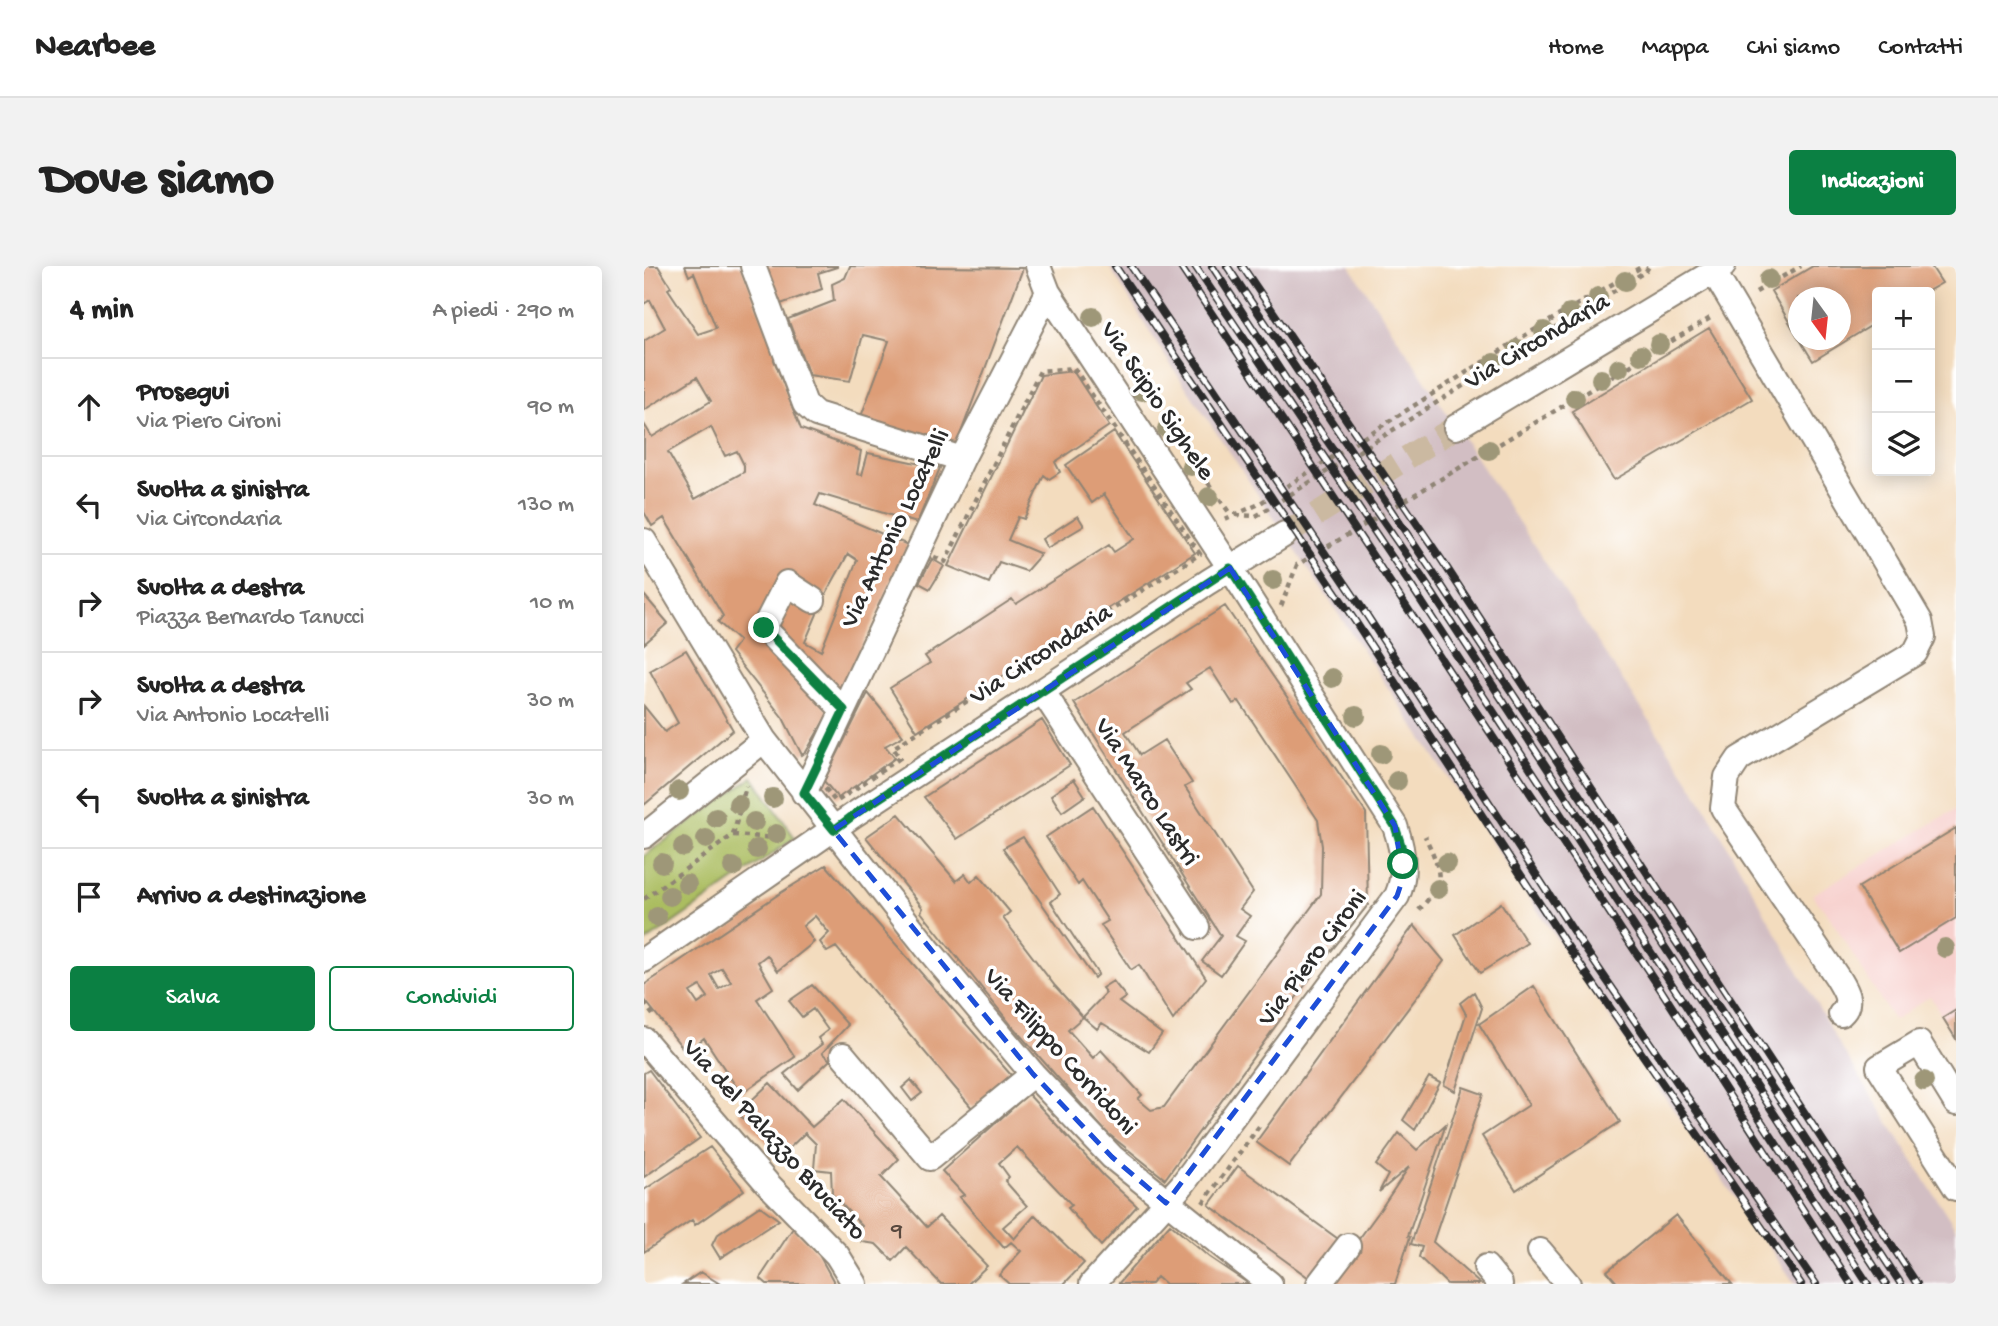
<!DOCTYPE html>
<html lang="it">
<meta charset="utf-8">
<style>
:root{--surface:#fff;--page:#f2f2f2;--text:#222;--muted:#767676;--line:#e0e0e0;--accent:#0b8043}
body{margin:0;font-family:"Gochi Hand",sans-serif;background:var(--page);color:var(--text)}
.controls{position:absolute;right:21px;top:21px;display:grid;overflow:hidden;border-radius:7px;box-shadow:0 4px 18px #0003}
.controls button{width:63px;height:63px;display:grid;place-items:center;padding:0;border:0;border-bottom:2px solid var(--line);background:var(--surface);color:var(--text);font:35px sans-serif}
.compass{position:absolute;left:1144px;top:21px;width:63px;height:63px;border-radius:50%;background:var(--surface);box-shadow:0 4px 18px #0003;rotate:165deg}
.stop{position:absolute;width:21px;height:21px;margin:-16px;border:5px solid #0b8043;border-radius:50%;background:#fff}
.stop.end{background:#0b8043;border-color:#fff;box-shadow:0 2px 7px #0008}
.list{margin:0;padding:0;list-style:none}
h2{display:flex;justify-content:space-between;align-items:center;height:91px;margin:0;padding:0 28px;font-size:30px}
h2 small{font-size:23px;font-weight:400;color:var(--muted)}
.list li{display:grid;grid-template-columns:46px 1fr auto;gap:21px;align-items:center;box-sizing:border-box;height:98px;padding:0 28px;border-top:2px solid var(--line)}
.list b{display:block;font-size:26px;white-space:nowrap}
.list p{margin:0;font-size:23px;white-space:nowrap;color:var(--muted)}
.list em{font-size:23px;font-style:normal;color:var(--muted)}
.actions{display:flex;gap:14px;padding:21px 28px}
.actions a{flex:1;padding:16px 0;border:2px solid var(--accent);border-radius:7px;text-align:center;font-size:24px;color:var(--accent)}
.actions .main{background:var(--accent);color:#fff}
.icon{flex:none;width:38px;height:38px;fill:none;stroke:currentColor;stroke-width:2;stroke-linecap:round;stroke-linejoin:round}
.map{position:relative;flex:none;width:1312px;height:1018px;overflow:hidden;border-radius:7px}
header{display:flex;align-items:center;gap:42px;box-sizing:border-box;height:98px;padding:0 35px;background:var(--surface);border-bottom:2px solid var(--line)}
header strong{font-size:33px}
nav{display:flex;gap:38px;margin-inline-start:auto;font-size:24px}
.intro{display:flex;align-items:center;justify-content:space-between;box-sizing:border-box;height:168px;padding:0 42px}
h1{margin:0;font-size:49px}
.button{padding:18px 32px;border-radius:7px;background:var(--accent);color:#fff;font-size:24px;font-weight:700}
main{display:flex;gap:42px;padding:0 42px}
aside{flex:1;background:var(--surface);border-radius:7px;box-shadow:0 4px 18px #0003}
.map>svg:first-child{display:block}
</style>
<header>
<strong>Nearbee</strong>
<nav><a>Home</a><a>Mappa</a><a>Chi siamo</a><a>Contatti</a></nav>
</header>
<div class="intro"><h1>Dove siamo</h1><a class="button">Indicazioni</a></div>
<main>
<aside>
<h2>4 min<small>A piedi · 290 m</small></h2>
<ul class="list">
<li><svg class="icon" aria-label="ahead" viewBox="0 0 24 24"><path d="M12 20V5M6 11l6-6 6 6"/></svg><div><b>Prosegui</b><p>Via Piero Cironi</p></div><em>90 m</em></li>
<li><svg class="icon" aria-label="left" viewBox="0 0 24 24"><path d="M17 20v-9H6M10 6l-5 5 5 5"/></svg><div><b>Svolta a sinistra</b><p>Via Circondaria</p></div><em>130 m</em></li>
<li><svg class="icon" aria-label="right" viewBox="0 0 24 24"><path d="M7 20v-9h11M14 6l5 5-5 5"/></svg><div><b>Svolta a destra</b><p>Piazza Bernardo Tanucci</p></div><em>10 m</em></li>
<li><svg class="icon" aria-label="right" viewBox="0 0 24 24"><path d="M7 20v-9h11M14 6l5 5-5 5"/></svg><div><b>Svolta a destra</b><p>Via Antonio Locatelli</p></div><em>30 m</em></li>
<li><svg class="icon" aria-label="left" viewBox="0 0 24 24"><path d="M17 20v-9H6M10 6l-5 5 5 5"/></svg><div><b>Svolta a sinistra</b></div><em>30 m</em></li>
<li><svg class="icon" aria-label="arrive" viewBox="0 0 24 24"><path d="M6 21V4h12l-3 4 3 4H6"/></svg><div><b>Arrivo a destinazione</b></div></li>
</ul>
<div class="actions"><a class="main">Salva</a><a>Condividi</a></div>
</aside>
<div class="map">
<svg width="1312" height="1018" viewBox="0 0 1312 1018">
<rect width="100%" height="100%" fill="#fff"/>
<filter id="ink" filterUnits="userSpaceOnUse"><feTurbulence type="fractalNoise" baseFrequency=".0143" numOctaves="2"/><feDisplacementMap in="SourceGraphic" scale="14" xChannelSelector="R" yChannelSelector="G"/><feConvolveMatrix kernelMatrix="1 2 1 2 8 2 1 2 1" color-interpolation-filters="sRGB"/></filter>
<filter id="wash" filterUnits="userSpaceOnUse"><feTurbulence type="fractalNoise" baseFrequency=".00686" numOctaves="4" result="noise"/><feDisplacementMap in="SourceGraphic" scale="28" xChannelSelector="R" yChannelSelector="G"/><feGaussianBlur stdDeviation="1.57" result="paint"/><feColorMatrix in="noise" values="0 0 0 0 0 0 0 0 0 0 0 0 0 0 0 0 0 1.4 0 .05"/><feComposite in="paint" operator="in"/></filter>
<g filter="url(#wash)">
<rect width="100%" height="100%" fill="#f3dcbe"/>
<path fill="#f7d0cd" d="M1312,543V774L1286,730L1250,755L1185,650L1168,629Z"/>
<path fill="#d2bec3" d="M465,0H706L1055,530L1197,781L1312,963V1018H1151L972,761L521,90Z"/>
<path fill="#abbd61" stroke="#6b7446" stroke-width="2" d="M109,511L151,572L0,677V590Z"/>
<g id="blocks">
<path fill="#dd9d77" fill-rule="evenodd" d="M0,0H14L27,21L24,23L54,68L72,62L50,7L45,10L41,0H98L135,93L130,94L157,163L217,185L213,208L218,209L224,187L296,202L273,257L176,228L171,239L264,279L194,432L128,362L150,323L173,348L161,376L177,385L213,294L204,288L178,335L137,310L111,359L185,446L162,486L158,489L139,452L87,386L95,375L74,356L79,350L20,252L8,260L0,246V158L8,171L67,135L53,111L0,144V75L21,62L6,34L0,38ZM67,161L81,190L93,185L100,199V206L51,233L24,186Z
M119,0H193V1L174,7L178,23L134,39Z
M206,0L379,2L313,177L215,156L245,75L219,69L206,115L165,109L144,53L190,35L188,18L201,12Z
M1169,0H1287L1298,17L1282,26H1233V56L1169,95L1156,74H1196V32H1154V71L1127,25Z
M1065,62L1108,133L970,214L928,145Z
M429,105L465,160L411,196L416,206L405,213L400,209L380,253L374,251L364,274L397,288L382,305L355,296L345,317L304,300L397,109Z
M470,166L551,287L273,465L246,422L286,397L281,390L368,333L372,338L465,279L470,286L490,273L460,228L448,237L422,199Z
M434,250L440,260L403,282L398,273Z
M288,293L300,300L286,323L275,317Z
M0,329L24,357L0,378Z
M581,340L722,547L724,639L675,700L521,913L462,866L368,760L277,646L279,642L222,571L255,548L312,615L321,608L327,616L335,609L366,646L359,652L411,720L439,751L424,764L449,792L457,784L498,829L494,833L507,844L520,841L677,628L678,580L674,554L595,435L589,438L566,402L542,417L547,423L481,466L496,489L520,474L548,517L541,521L609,626L596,643L606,650L592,670L601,675L577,709L558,695L577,670L430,437Z
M42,384L89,464L0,539V440L21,466L34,457L6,405Z
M224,427L259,470L241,480L251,492L194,532L180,515Z
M398,454L426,499L313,573L280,531Z
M430,513L441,530L418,546L407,529Z
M449,540L562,712L529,754L495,699L487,704L457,659L464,655L438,615L434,619L402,571Z
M1312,562V652L1255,687L1215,621Z
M379,571L416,628L407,636L454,708L450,712L359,582Z
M182,599L367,809L328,842L192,681L183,686L176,676L185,667L171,650L159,660L170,676L134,705L123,689L114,696L129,722L113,733L151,791L97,828L60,772L42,786L0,733V719L138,626ZM78,702L87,716L75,723L67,709ZM56,720L64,731L54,738L46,726Z
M857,637L883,677L836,707L811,669Z
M770,659L800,695L645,900L612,876Z
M469,715L482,731L475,736L518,768L505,786L458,757L453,763L439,751L462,727L458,722Z
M168,719L204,759L178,787L186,794L154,824L140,808L178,778L174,772L184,764L169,743L158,751L145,735Z
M890,720L976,856L872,924L838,870L885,839L835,758Z
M830,726L838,742L811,825L800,819L822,748L816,737Z
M1312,744V773L1299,752Z
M5,804L56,872L0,911V807Z
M785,811L796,817L771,864L759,854Z
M267,814L278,827L268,835L258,822Z
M126,817L168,861L200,833L255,893L237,911L283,961L295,950L343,1000L324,1018H297L262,981L249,995L232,978L218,976V960L188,928L187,905L170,903L172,878L161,867L136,891L94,847Z
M819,821L839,828L789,976L836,1018H803L775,991L778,981L767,978Z
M384,828L460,910L493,940L457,980L424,942L428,939L373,881L355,897L365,911L361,915L383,940L359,961L370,973L391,949L440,997L420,1018H365L355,1009L377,985L367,976L360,982L316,931L320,929L298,905Z
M802,858L764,970L766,971L751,1018H682L734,947L765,901L735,926L744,909L732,899L755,867L773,884Z
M66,881L100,924L51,959L48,954L0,986V924Z
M594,900L701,978L672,1017L565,939Z
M116,940L135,954L76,992L68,979L73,969Z
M1032,949L1088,1018H974L963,1005Z
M526,958L565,991L605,1018H521L513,1011L507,1018H474Z
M149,962L174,987L191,1018H123L116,1012Z
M57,1006L76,1018H39Z"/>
</g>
</g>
<g filter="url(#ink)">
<use href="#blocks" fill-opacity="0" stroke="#8f8474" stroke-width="2"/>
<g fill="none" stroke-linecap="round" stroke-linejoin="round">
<path stroke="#cbb9a1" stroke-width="24" stroke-dasharray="24 12" stroke-linecap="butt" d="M641,268L812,161"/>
<defs>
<path id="minor" d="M109,0L161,138L172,148L318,193
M394,0L404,26L586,302L751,560C759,583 763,608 753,630L538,919L448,1018
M1070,6L1276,355L1279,371L1271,387L1095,493L1083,511L1079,542L1193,711C1200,723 1210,736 1197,748
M812,161L1079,0
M0,275L120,474L284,683L389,808L468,891L626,1018
M169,334L143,317L120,362L199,444
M399,426L553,661
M160,527L318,193L404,26
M0,570L120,474
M0,694L211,548L564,316L641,268
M0,774L123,917L193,989L211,1018
M199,789L286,892L389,808
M1312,837L1275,777L1235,801L1312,922
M896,985L924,1018
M842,1001L856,1018
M675,1018L704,980"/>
</defs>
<use href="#minor" stroke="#8f8474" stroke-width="28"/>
<path stroke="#8f8474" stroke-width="4.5" stroke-dasharray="5 5" stroke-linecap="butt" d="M1112,26L1157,0
M430,102L556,288L249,482L256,492L192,536L176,516L286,289L301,296L396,105Z
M535,176L587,249
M592,249L612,250L1002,5L1005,0
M581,253L613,239L880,70L999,0
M637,340L653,299L1068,51
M89,569L133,572
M0,633L89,569L102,520
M775,644C781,637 789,629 793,620C799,605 787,584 781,570
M0,737L12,753
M559,937L616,859"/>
<use href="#minor" stroke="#fff" stroke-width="24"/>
<defs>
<path id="rail" d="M471,0L711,355L922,678L1157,1018
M487,0L722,348L933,671L1172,1018
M536,0L1017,724L1207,1018
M551,0L766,318L1224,1018
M568,0L668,153L777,310L1242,1018
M583,0L788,305L1257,1018
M598,0L799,296L1273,1018"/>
</defs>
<use href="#rail" stroke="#2b2b2b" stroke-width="8"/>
<use href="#rail" stroke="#fff" stroke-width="5" stroke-dasharray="16" stroke-linecap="butt"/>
</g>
<g fill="#9e9778">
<circle cx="1125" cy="13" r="10"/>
<circle cx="981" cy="15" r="10"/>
<circle cx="954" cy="31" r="10"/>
<circle cx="926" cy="47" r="10"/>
<circle cx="449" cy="51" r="10"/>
<circle cx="900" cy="65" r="10"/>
<circle cx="1015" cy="78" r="10"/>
<circle cx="874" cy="83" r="10"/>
<circle cx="997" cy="89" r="10"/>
<circle cx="850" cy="97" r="10"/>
<circle cx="975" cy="102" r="10"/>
<circle cx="957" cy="113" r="10"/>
<circle cx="498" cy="125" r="10"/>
<circle cx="931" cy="132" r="10"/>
<circle cx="523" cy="163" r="10"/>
<circle cx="845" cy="184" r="10"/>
<circle cx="547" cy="200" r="10"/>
<circle cx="565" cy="231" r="10"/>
<circle cx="629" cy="314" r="10"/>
<circle cx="688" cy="412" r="10"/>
<circle cx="712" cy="450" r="10"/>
<circle cx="737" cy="488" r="10"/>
<circle cx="753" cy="515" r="10"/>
<circle cx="35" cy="525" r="10"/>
<circle cx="129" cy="532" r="10"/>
<circle cx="94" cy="538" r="10"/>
<circle cx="72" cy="552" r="10"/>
<circle cx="110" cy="556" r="10"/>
<circle cx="132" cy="568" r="10"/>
<circle cx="62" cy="573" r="10"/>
<circle cx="39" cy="581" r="10"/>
<circle cx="113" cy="583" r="10"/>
<circle cx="18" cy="597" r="10"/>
<circle cx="803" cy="597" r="10"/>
<circle cx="89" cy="601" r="10"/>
<circle cx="43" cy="618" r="10"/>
<circle cx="794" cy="623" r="10"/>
<circle cx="26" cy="630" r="10"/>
<circle cx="13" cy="651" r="10"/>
<circle cx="1301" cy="682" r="10"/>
<circle cx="1280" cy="815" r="10"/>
</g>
</g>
<g fill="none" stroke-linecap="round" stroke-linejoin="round" filter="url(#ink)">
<path stroke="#0b8043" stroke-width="9" d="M120,362L200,444L160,527L190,564L211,548L586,302L751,560L757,579L759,598"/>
</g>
<path fill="none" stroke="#1d4ed8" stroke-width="5" stroke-dasharray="14 9" stroke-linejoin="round" d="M586,302L751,560L759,612L753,630L522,937L468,891L389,808L189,564Z"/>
<g text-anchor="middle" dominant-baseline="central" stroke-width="7" stroke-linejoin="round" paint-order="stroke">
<g font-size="23" fill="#58483e">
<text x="253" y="965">9</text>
</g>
<g font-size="26" fill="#2b2b2b" stroke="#fff">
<text transform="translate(894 77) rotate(-31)">Via Circondaria</text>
<text transform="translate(512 136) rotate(56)">Via Scipio Sighele</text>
<text transform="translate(253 263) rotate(-64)">Via Antonio Locatelli</text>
<text transform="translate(398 390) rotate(-33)">Via Circondaria</text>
<text transform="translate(501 527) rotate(57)">Via Marco Lastri</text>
<text transform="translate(670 693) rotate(-53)">Via Piero Cironi</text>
<text transform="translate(415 787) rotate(48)">Via Filippo Corridoni</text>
<text transform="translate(129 875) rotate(48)">Via del Palazzo Bruciato</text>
</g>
</g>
</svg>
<div class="controls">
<button>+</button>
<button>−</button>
<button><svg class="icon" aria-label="layers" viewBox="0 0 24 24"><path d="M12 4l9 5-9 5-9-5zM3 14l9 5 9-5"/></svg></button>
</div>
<svg class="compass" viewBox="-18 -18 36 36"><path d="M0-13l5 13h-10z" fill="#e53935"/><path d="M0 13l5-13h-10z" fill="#767676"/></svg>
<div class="stop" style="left:759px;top:598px"></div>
<div class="stop end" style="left:120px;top:362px"></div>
</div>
</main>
